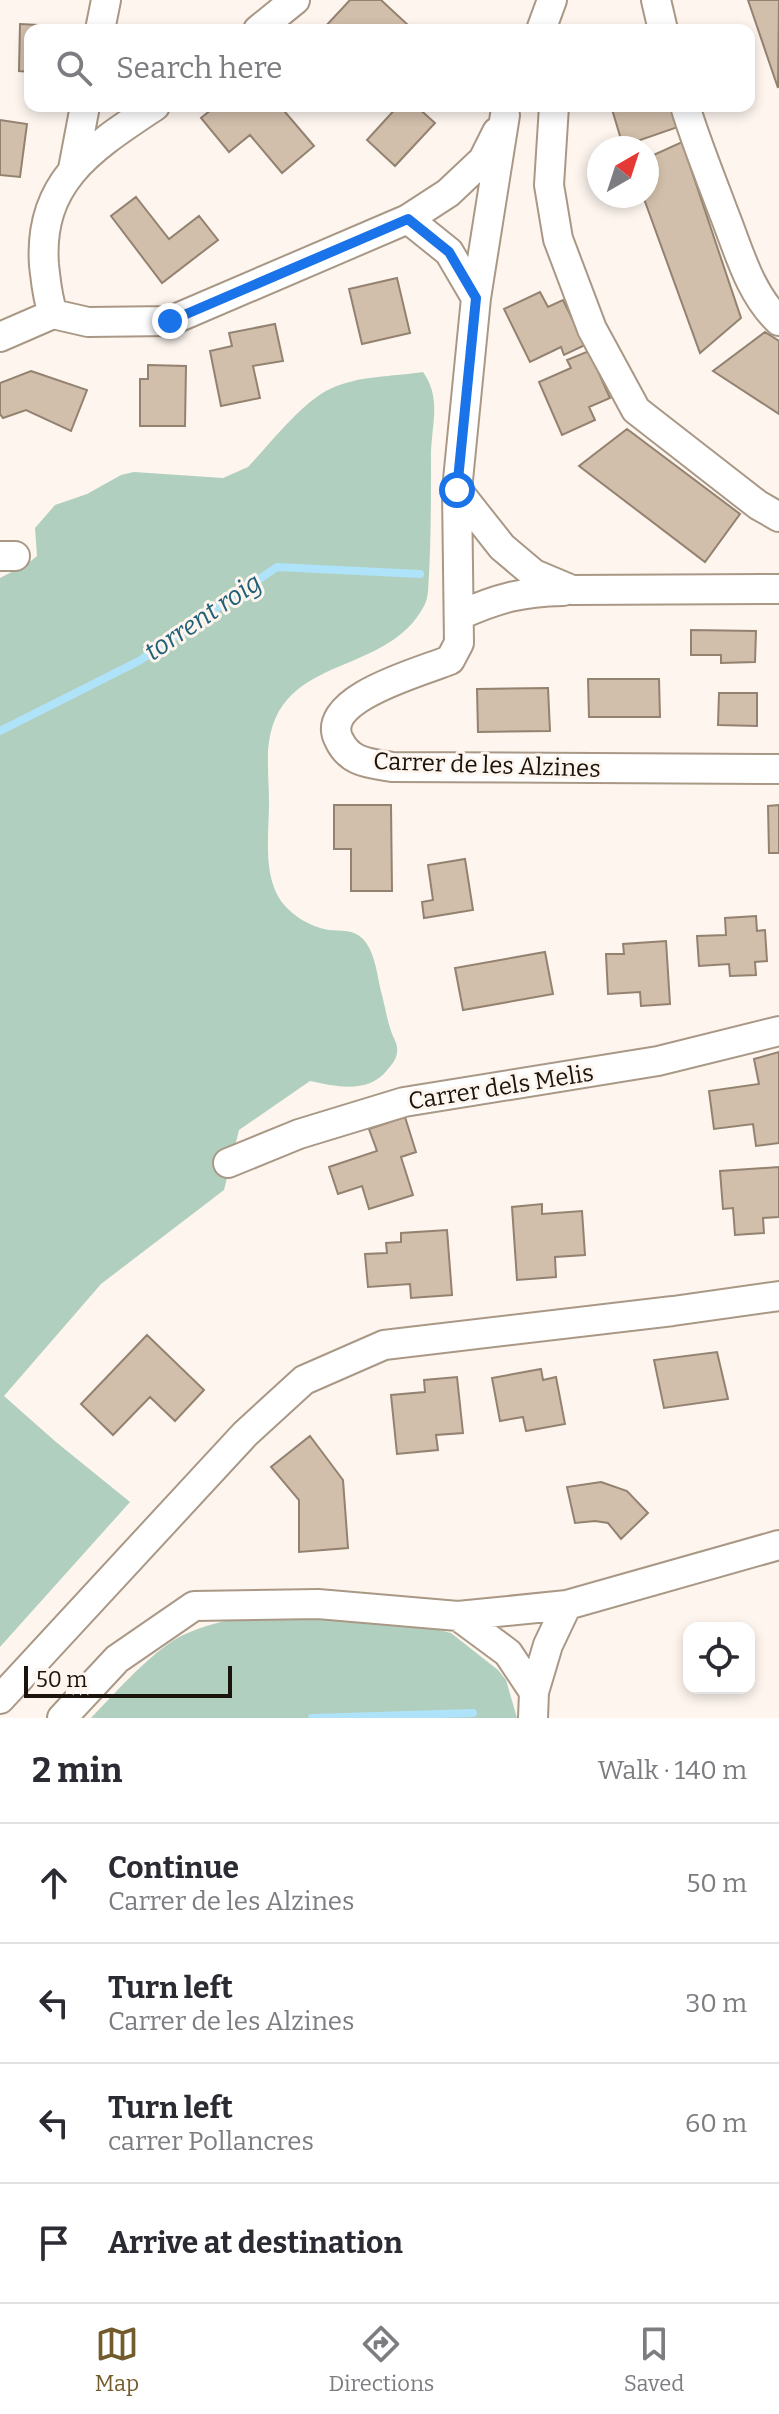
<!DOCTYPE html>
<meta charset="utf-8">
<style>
:root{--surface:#fff;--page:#f2f2f3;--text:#2b2b33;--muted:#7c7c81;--line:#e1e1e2;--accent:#735c2c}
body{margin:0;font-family:Bitter,serif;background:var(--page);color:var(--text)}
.controls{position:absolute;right:24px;bottom:24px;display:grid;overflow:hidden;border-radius:16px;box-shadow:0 4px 12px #0003}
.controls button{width:72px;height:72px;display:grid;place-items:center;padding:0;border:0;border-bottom:2px solid var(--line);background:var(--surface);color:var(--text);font:40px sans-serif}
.compass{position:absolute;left:587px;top:136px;width:72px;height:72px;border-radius:50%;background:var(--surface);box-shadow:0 4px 12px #0003;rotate:39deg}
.scale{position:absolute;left:24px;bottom:20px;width:208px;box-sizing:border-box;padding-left:8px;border:4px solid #1a140d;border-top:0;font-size:22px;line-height:28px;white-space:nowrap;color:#1a140d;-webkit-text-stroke:6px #fdf5ee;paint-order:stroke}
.stop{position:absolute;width:24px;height:24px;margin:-18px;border:6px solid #1a73e8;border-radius:50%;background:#fff}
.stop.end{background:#1a73e8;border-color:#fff;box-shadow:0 2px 8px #0008}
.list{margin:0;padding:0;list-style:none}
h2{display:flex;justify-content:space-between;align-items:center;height:104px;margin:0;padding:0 32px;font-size:34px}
h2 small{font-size:26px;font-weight:400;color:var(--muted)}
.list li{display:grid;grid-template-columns:52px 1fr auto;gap:24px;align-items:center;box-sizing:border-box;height:120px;padding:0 32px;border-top:2px solid var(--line)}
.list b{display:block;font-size:30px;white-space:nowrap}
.list p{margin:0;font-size:26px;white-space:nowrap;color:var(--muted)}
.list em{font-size:26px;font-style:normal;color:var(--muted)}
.icon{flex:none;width:44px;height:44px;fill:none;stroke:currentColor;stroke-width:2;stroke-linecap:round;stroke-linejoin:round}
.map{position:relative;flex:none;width:779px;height:1718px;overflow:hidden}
.search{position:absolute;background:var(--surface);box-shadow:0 4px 12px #0003;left:24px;right:24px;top:24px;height:88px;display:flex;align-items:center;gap:20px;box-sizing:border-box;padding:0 28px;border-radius:16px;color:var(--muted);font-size:30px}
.sheet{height:584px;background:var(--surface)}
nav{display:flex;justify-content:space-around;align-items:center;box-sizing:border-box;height:112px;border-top:2px solid var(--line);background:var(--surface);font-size:22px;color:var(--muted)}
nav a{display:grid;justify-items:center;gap:4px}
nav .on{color:var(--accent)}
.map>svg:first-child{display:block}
</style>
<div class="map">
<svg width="779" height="1718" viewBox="0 0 779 1718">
<rect width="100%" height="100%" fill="#fdf5ee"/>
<path fill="#b1cfbe" d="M423,372C443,400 430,428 431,460C431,498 431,536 429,575C428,584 429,596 425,604C386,683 264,648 268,766C268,778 269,791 269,803C269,833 263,871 279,898C289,914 310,927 329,930C341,931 353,929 363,939C376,953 377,977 382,995C385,1007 387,1019 391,1031C393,1037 396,1041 397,1047C398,1057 394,1062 388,1069C369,1094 338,1087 310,1081L239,1130L224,1190L101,1284L4,1396L56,1442L130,1502L0,1647V578L27,564L37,556L35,528L55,505L87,494L121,475L134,472L223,478L248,467C269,445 303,401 330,389C359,375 392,377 423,372Z
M240,1617H316L408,1622L451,1633L498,1670L506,1680L517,1718H91C115,1693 145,1659 174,1640C194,1628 217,1623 240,1617Z"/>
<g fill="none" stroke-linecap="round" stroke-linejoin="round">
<path stroke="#aee3fa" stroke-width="8" d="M0,731L139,661L277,567L420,574
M312,1718L473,1713"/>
</g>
<path fill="#d1beab" stroke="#948270" stroke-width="2" d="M350,0H381L408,25L404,30H324L323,29Z
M748,0H779L778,88Z
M20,24L58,26V30H30V72L19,71Z
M216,106H280L314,146L282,173L250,135L229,152L201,118Z
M398,106H416L435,123L395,166L367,140Z
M611,106H671L678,127L623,146Z
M0,120L27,124L20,177L0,175Z
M682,142L741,318L700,353L643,196H647V158Z
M136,197L169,239L199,216L218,240L162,283L111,216Z
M397,278L410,333L362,344L349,289Z
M540,292L548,307L563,300L585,345L564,355L561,347L530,362L504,309Z
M275,324L283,361L253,366L260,398L221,406L210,351L232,346L229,333Z
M765,332L779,341V414L713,371Z
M589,351L610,398L589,407L595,420L562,435L539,382L571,368L567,360Z
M148,365L186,366L185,426H140V379H148Z
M31,371L87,390L71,431L26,410L3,418L0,414V383Z
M627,429L740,514L705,562L579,466Z
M691,630L756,631L755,662L721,663V655H691Z
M588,679H659L660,717H589Z
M548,688L550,731L478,732L477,689Z
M719,693H757V726L718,725Z
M334,805H391L392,891H351V849H334Z
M779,805V853H769L768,806Z
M465,859L473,910L424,918L422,902L433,900L428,865Z
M756,916L757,931L765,930L767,961L755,962L756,975L730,976L729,964L699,966L697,936L726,935L725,918Z
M666,941L670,1004L641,1006L640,992L608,994L606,954H624L623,944Z
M545,952L553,994L463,1010L455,968Z
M779,1052V1143L756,1146L753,1124L714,1129L709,1091L759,1084L754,1059Z
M405,1117L416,1152L401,1157L413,1195L369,1209L362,1186L338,1194L329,1167L377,1151L369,1129Z
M779,1167V1217L763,1218L764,1233L735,1235L733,1208L723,1209L720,1171Z
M542,1204V1214L582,1211L585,1255L555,1257L556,1277L517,1280L512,1207Z
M447,1230L452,1295L411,1298L410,1284L368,1287L365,1254L387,1253L386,1243L401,1242V1233Z
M147,1335L204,1390L175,1421L150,1397L113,1435L81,1404Z
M717,1352L728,1399L664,1408L654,1360Z
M541,1369L543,1380L556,1377L565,1424L526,1431L523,1417L500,1421L492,1378Z
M457,1377L463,1433L436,1435L438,1450L397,1454L391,1395L425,1392L424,1380Z
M310,1436L343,1480L348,1548L299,1552V1500L271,1467Z
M601,1482L627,1491L648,1513L621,1539L608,1523L595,1521L575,1523L567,1487Z"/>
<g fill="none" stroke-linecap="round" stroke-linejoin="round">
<defs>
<path id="street" d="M656,0L663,30
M100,30L106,0
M258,30L295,0
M541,30L552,0
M554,106L549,185L558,239L592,329L636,410L758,505L779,517
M685,106C696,142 710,176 723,211C738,248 749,293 779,321
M505,115L476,298L457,490L459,643L450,660C423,671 317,699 339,740C350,763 369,763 392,767L779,769
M73,169L85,106
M408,219L449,252L476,298
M53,314L88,322L170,321L408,219L448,193L483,160L497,132
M0,337L53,314C47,297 46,282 44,265C38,181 92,148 155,106
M457,490L502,547L534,574L572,590L779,589
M0,556H15
M460,615C498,598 521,592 563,591
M228,1163L299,1134L404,1102L658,1061L779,1031
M458,1616L567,1605L779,1545
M534,1692L548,1645L567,1605
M0,1699L245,1434L304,1380L384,1345L673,1311L779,1296
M62,1718L117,1659L194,1606L318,1604L458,1616L508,1653L534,1692L533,1718"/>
</defs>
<use href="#street" stroke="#aa9886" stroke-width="32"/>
<use href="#street" stroke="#fff" stroke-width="28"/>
</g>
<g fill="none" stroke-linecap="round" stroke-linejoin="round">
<path stroke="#1a73e8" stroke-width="10" d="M170,321L408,219L449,252L476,298L457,490"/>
</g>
<g text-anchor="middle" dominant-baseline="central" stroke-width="6" stroke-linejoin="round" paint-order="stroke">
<g font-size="24" fill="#1a140d" stroke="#fdf5ee">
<text transform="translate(487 765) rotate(2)">Carrer de les Alzines</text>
<text transform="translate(501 1087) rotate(-9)">Carrer dels Melis</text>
</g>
<g font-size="26" font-style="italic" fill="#1f6078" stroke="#fdf5ee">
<text transform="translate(203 617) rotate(-34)">torrent roig</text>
</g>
</g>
</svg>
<div class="controls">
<button><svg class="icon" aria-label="locate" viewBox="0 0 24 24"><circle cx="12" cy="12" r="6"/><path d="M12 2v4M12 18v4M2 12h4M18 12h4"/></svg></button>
</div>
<svg class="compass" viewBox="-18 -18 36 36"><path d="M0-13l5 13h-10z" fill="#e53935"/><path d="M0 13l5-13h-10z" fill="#7c7c81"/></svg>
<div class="scale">50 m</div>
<div class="stop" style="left:457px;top:490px"></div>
<div class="stop end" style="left:170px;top:321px"></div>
<div class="search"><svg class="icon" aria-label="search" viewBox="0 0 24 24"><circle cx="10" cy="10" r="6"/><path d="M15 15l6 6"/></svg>Search here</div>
</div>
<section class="sheet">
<h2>2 min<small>Walk · 140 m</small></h2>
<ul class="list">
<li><svg class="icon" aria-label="ahead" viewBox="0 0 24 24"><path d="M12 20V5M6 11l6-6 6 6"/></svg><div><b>Continue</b><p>Carrer de les Alzines</p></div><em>50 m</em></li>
<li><svg class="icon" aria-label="left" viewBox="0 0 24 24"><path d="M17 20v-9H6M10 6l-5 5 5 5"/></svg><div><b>Turn left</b><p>Carrer de les Alzines</p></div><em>30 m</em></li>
<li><svg class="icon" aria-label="left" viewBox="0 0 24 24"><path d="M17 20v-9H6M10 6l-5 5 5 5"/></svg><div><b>Turn left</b><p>carrer Pollancres</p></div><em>60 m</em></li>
<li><svg class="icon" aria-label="arrive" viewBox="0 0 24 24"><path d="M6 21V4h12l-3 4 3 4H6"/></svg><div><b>Arrive at destination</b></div></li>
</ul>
</section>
<nav>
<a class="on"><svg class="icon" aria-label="map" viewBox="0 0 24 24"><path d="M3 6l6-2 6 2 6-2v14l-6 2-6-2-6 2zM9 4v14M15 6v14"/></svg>Map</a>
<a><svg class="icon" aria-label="directions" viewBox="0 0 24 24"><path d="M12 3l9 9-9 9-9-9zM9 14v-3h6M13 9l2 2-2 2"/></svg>Directions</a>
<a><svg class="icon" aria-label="saved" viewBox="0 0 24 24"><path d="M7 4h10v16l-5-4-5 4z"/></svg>Saved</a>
</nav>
